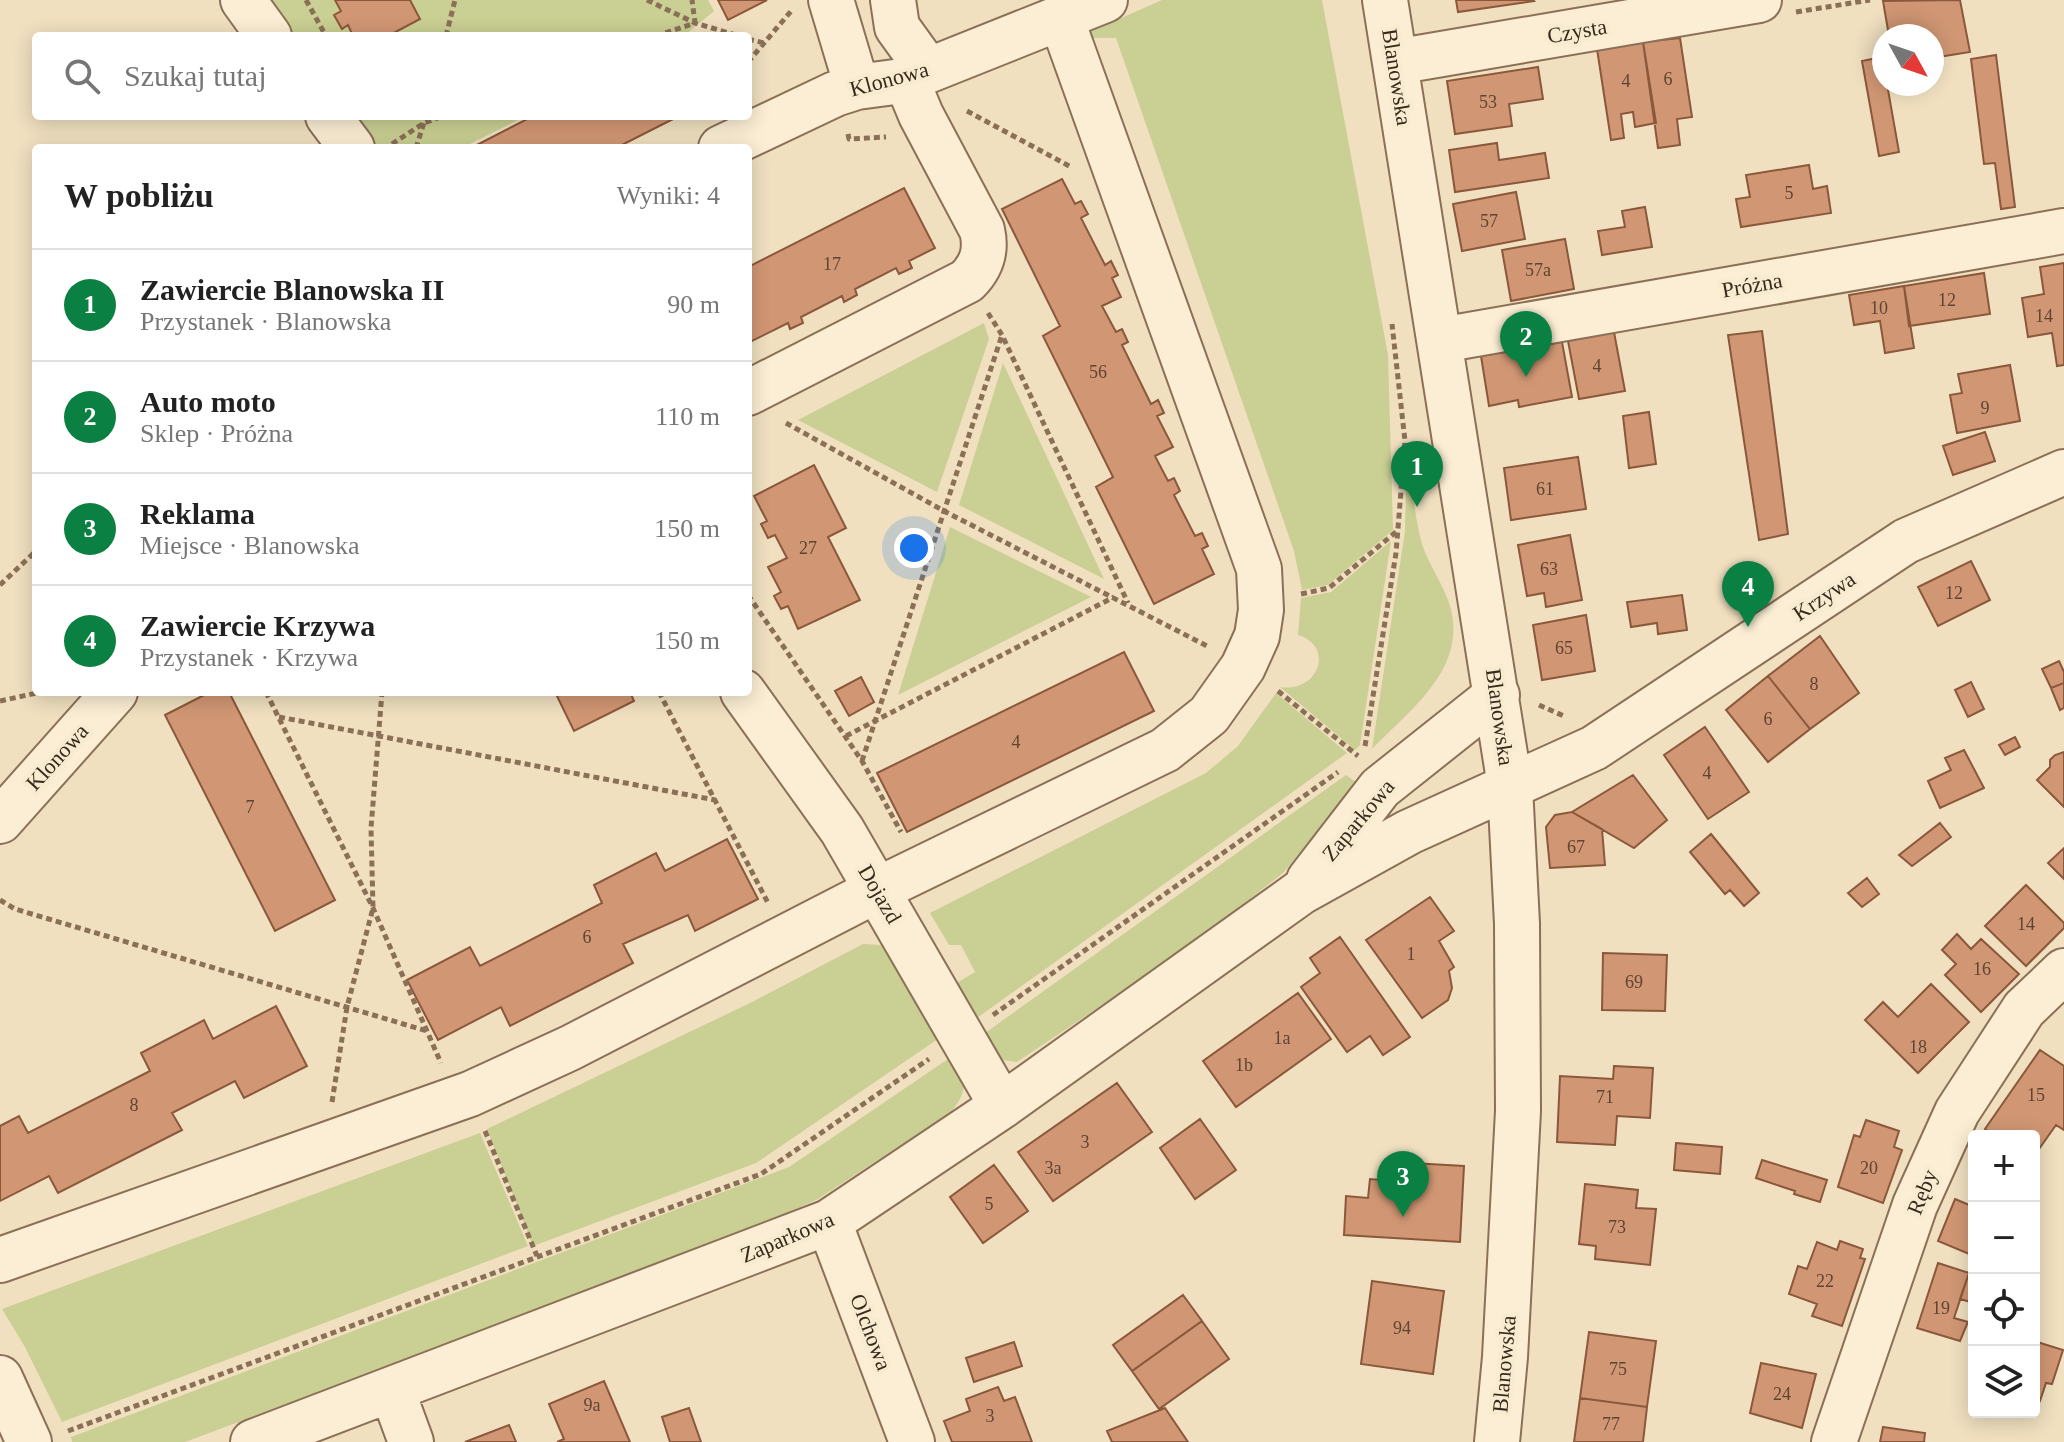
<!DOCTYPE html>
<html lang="pl">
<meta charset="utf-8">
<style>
:root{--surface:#fff;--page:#f6f6f6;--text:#222;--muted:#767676;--line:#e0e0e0;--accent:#0b8043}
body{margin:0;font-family:Georgia,serif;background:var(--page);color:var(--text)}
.controls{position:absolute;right:24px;bottom:24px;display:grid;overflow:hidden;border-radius:8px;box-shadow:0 4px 20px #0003}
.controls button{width:72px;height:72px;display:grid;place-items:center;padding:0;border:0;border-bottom:2px solid var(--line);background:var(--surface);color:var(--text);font:40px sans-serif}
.compass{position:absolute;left:1872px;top:24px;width:72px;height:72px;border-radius:50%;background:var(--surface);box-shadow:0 4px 20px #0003;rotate:130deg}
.you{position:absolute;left:914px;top:548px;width:28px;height:28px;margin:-20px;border:6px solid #fff;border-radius:50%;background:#1a73e8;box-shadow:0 0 0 12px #1a73e833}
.badge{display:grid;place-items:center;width:52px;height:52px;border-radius:50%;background:var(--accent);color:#fff;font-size:26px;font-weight:700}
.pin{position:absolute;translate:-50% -66px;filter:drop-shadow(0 2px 4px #0008)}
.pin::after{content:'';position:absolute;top:42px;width:28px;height:24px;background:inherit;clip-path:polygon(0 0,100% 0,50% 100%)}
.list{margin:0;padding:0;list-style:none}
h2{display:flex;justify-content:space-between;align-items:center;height:104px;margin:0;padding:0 32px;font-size:34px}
h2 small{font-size:26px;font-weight:400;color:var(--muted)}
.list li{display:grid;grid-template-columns:52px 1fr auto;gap:24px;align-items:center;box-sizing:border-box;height:112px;padding:0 32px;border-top:2px solid var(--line)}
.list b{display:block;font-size:30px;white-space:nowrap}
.list p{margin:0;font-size:26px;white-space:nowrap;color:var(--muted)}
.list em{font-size:26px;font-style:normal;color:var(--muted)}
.icon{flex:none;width:44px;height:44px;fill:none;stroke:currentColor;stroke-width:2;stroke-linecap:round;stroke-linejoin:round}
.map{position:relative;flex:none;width:2064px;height:1442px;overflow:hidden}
.search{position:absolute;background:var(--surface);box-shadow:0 4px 20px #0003;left:32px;top:32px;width:720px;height:88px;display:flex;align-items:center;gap:20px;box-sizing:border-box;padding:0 28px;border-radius:8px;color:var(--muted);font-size:30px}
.panel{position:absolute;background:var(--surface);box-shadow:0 4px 20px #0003;left:32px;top:144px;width:720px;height:552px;border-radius:8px}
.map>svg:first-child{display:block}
</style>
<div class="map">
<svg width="2064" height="1442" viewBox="0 0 2064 1442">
<rect width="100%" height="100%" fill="#f0e0c0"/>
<path fill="#cacf93" d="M271,0H708L714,11L684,36H295Z
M1162,0H1322L1388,355L1393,530L1328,585L1302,590L1294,551L1116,38H1086L1085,34Z
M348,116H526L462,148H371Z
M984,323L989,339L937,492L798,420Z
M1003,363L1104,579L959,505Z
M1407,452C1412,482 1414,515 1422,544C1428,563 1441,581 1448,600C1472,665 1412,708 1372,749L1405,531Z
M950,527L1091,597L898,695Z
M1391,541L1360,745L1355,750L1280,687C1319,693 1335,646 1298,635L1301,598L1331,592Z
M1276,693L1347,753L970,1023L950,987L975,972L961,945H949L930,913L1206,773L1238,746Z
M1346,775L1357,783L1283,873L1187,948L1017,1062L995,1059L978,1038Z
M889,942L938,1039L756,1163L533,1246L487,1129L752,1002L863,944L880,945Z
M954,1055C965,1080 970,1089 951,1112L818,1199L745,1232L185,1442H72L71,1437L789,1167Z
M480,1133L528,1246L62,1422L25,1347L2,1309Z"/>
<path fill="#d19774" stroke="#8b583b" stroke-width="2" d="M335,0H410L420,19L388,36H353L348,25L342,29L334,15L341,11Z
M718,0H767L728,20Z
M1456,0H1533L1534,1L1458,12Z
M1960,0L1970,52L1932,58V36H1889L1883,1Z
M1680,38L1692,117L1677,119L1680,145L1658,148L1643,42Z
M1643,42L1656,123L1635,127L1633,112L1621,114L1624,138L1611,140L1597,49Z
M1996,55L2015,207L2001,209L1995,163L1984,164L1971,59Z
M1882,57L1884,84H1887L1899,152L1879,156L1862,61Z
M1538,67L1543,99L1509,104L1512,126L1455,134L1447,81Z
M533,116H679L616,148H471Z
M1497,143L1499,160L1545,153L1549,178L1455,192L1449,150Z
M1809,165L1813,189L1827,186L1831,213L1741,227L1736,199L1750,197L1746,175Z
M1062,179L1075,204L1081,201L1088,214L1081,218L1105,265L1111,261L1118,275L1112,278L1121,297L1102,306L1116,332L1122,329L1128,342L1122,345L1151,404L1158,400L1164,413L1157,416L1173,447L1155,456L1168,481L1174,478L1180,491L1174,495L1195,536L1202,533L1208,546L1202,549L1214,574L1154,604L1096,487L1113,477L1043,336L1060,326L1002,209Z
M904,188L935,248L909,261L912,268L899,274L896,268L855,289L857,295L844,302L842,296L801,317L803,323L790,329L788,323L748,343V267Z
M1516,192L1525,239L1462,251L1453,204Z
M1645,207L1652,247L1602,255L1598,231L1625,227L1622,211Z
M1565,239L1574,289L1511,301L1502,250Z
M2064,263V365L2057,366L2052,333L2028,337L2022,298L2044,294L2040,267Z
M1984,273L1990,314L1909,326L1904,286Z
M1904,286L1914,348L1885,353L1880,321L1854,325L1849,295Z
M1762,331L1788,534L1759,540L1728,335Z
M1614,332L1625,391L1579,399L1568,341Z
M1562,342L1572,397L1519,407L1518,400L1489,406L1481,356Z
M2010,365L2020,421L1957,433L1950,395L1962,393L1958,374Z
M1649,412L1656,464L1629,468L1623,416Z
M1985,432L1995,461L1953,475L1943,446Z
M1578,457L1586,509L1511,520L1504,468Z
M814,465L846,528L828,537L860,600L798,629L788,606L781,609L774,596L781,592L768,567L787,558L775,535L768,538L761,524L767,521L754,496Z
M1570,535L1582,600L1546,607L1544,593L1527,596L1518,545Z
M1971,561L1990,600L1938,626L1918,587Z
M1682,595L1687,630L1658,634L1657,623L1631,627L1627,602Z
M1586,615L1595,671L1542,680L1533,625Z
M1820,636L1859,693L1810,729L1768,676Z
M1124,652L1154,711L907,832L877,773Z
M2059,661L2064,672V683L2051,688L2042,669Z
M1768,676L1810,729L1768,762L1726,710Z
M861,677L874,702L849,716L835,691Z
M1971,682L1984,709L1968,717L1955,690Z
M2064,683V708L2060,710L2051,688Z
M210,692H229L335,900L275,931L165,715Z
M555,692H630L634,701L574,731Z
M1705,727L1749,792L1708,819L1664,755Z
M2015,737L2020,747L2005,755L1999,745Z
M1964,750L1984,788L1940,808L1928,781L1951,770L1945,758Z
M2064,752V807L2037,780L2050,767V760L2055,755Z
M1633,775L1667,820L1634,848L1572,812Z
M1572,812L1602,829L1605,865L1550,868L1546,827L1555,815Z
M1940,823L1951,837L1912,866L1899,855Z
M1711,834L1759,893L1744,906L1730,890L1725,894L1690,852Z
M727,839L758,899L695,931L688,915L623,944L633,963L510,1026L501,1007L438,1040L407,980L470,947L480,966L602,903L594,885L656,853L665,871Z
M2064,848V879L2048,863Z
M1867,878L1879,894L1862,907L1848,893Z
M2026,885L2064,923V928L2026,966L1985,926Z
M1430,897L1454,931L1439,941L1454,967L1449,971L1452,988L1448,1000L1422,1018L1366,940Z
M1957,934L1971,949L1981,939L2019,974L1981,1012L1945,975L1956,964L1942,950Z
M1340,937L1410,1037L1383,1055L1370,1036L1347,1052L1301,987L1320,973L1310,958Z
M1603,953L1667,955L1665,1011L1602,1010Z
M1931,984L1969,1022L1918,1073L1865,1020L1883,1002L1898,1017Z
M1298,993L1331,1039L1236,1107L1203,1061Z
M276,1006L307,1066L244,1098L235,1081L172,1113L182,1130L58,1193L49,1176L0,1201V1126L19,1116L28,1133L150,1071L141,1053L204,1020L213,1039Z
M2040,1050L2064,1066V1130L2056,1125L2034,1156V1136H1996L1985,1129Z
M1614,1066L1653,1068L1650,1118L1617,1116L1615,1145L1557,1142L1560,1076L1613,1079Z
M1117,1083L1152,1132L1053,1201L1018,1152Z
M1200,1119L1236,1170L1195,1199L1160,1148Z
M1866,1120L1899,1131L1894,1147L1902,1150L1883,1203L1838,1187L1854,1135L1860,1137Z
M1676,1143L1722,1147L1720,1174L1674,1170Z
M1762,1160L1827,1180L1820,1202L1794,1194L1795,1191L1756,1178Z
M1393,1162L1464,1166L1460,1242L1344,1235L1346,1196L1368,1198L1370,1179L1392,1181Z
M994,1165L1028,1211L983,1243L950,1197Z
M1585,1184L1638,1190L1636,1208L1656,1209L1650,1265L1595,1259L1596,1246L1579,1244Z
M1955,1199L1974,1207V1256L1938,1241Z
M1840,1241L1863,1249L1860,1258L1865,1259L1842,1326L1812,1316L1817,1304L1789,1294L1798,1266L1807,1269L1817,1242L1837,1250Z
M1938,1263L1969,1273L1954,1318L1968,1322L1960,1341L1917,1328Z
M1969,1273L1974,1274V1303L1960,1299Z
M1372,1281L1444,1291L1433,1374L1361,1364Z
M1183,1295L1202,1321L1132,1371L1113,1345Z
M1202,1321L1229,1359L1159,1409L1132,1371Z
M1589,1332L1656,1341L1647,1407L1580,1398Z
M2034,1341L2063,1350L2052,1384L2046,1383L2040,1401L2034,1399Z
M1014,1342L1022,1366L974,1382L966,1358Z
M1761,1363L1816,1374L1802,1428L1750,1413Z
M604,1381L630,1442H557L564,1439L549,1404Z
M998,1387L1004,1401L1015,1397L1032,1442H952L944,1421L970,1411L966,1399Z
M1580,1398L1647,1407L1643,1442H1574Z
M689,1408L701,1442H670L662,1417Z
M1165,1408L1188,1442H1112L1107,1431Z
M509,1425L516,1442H465Z
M1883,1427L1925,1433L1924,1442H1880Z"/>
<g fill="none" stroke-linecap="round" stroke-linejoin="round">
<defs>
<path id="minor" d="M243,0L269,36
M831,0L857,87
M893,0L897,27L928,70
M1385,0L1510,786L1517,924L1518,1111L1505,1357L1497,1442
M1395,62L1759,0
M328,116L352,148
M721,148L835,94L857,87L902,81L1105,0
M1441,340L2064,231
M748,393L967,281C982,266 987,251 982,230L921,115L906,79
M743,692L842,830L1002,1106
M0,821L115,692
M1309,880L1380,788L1497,695
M829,1222L912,1442
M0,1260L470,1094L570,1048L877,890L1165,750L1209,715L1243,667L1257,636L1261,610L1259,569L1061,18
M0,1378L29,1442
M392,1390L411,1442
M253,1442L829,1222L1002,1106L1301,892L1409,832L1594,748L1906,541L2064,472
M1834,1442L1915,1205L1957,1112L2024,1009L2064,971"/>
</defs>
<use href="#minor" stroke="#8b7057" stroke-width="48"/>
<path stroke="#8b7057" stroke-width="5" stroke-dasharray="6 4" stroke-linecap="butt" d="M306,0L326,36
M647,0L695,23L739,36
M1796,12L1870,0
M446,36L455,0
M656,36L695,23L692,0
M748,39L764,43
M748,62L792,10
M967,111L1071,167
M848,134L849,139L886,137
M392,144L424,123L443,116
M416,148L426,116
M988,313L1002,335L1128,603
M786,423L944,511L1209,647
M0,585L36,551
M1301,594L1329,588L1397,531
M748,595L862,761L901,832
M1278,691L1358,756
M266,692L373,908L441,1063
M659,692L768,903
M0,701L41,692
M1539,705L1566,717
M279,717L715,800
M846,736L1114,597
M1365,746L1396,553L1405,441L1392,324
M862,761L1002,335
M0,900L15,909L427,1031
M993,1015L1338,772
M332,1102L347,1007L373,908L371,828L382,692
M485,1131L537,1256
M68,1431L761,1174L929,1059"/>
<use href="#minor" stroke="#fbeed4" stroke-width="44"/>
</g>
<g text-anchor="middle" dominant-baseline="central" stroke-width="8" stroke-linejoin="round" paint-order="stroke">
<g font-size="18" fill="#5f4432">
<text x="1668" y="79">6</text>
<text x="1626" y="81">4</text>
<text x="1488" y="102">53</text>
<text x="1789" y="193">5</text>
<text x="1489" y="221">57</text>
<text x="832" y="264">17</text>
<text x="1538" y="270">57a</text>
<text x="1947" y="300">12</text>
<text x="1879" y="308">10</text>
<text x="2044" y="316">14</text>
<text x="1597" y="366">4</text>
<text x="1098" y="372">56</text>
<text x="1985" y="408">9</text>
<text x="1545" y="489">61</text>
<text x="808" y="548">27</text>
<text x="1549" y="569">63</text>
<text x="1954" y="593">12</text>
<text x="1564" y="648">65</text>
<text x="1814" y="684">8</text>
<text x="1768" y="719">6</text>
<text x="1016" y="742">4</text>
<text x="1707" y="773">4</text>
<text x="250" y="807">7</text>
<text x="1576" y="847">67</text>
<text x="2026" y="924">14</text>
<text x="587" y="937">6</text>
<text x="1411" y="954">1</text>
<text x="1982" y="969">16</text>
<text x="1634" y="982">69</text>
<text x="1282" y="1038">1a</text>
<text x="1918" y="1047">18</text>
<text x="1244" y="1065">1b</text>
<text x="2036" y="1095">15</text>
<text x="1605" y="1097">71</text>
<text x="134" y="1105">8</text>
<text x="1085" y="1142">3</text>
<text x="1053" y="1168">3a</text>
<text x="1869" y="1168">20</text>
<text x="989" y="1204">5</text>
<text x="1617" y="1227">73</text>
<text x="1825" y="1281">22</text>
<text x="1941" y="1308">19</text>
<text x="1402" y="1328">94</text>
<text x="1618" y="1369">75</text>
<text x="1782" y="1394">24</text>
<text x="592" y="1405">9a</text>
<text x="990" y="1416">3</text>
<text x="1611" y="1424">77</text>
</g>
<g font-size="22" fill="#39291c" stroke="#f7ebd0">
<text transform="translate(1577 31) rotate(-10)">Czysta</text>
<text transform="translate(1397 77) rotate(81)">Blanowska</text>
<text transform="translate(889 79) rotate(-15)">Klonowa</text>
<text transform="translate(1752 285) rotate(-10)">Próżna</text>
<text transform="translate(1824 596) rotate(-34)">Krzywa</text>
<text transform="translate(1500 717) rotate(82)">Blanowska</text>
<text transform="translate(57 757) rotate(-48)">Klonowa</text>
<text transform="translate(1358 820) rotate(-50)">Zaparkowa</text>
<text transform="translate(880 894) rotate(60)">Dojazd</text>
<text transform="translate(1922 1192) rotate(-68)">Ręby</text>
<text transform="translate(787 1237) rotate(-23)">Zaparkowa</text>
<text transform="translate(871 1332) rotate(69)">Olchowa</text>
<text transform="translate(1504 1364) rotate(-85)">Blanowska</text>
</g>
</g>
</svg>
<div class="controls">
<button>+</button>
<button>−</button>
<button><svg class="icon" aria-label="locate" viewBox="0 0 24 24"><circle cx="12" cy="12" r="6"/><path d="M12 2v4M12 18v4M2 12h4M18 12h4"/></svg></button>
<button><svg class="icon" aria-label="layers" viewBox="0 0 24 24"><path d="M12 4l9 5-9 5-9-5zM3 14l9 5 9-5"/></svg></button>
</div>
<svg class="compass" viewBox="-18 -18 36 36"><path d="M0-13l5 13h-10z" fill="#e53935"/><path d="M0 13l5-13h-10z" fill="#767676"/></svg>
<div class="you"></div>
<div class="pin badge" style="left:1417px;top:507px">1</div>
<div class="pin badge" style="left:1526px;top:377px">2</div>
<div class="pin badge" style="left:1403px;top:1217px">3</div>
<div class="pin badge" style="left:1748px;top:627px">4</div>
<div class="search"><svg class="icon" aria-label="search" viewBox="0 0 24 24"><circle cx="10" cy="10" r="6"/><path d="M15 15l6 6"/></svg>Szukaj tutaj</div>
<section class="panel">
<h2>W pobliżu<small>Wyniki: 4</small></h2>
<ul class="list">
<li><span class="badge">1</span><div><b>Zawiercie Blanowska II</b><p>Przystanek · Blanowska</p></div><em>90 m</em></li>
<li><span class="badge">2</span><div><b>Auto moto</b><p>Sklep · Próżna</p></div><em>110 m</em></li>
<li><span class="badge">3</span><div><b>Reklama</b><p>Miejsce · Blanowska</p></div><em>150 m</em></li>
<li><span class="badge">4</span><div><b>Zawiercie Krzywa</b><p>Przystanek · Krzywa</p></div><em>150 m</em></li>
</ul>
</section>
</div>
